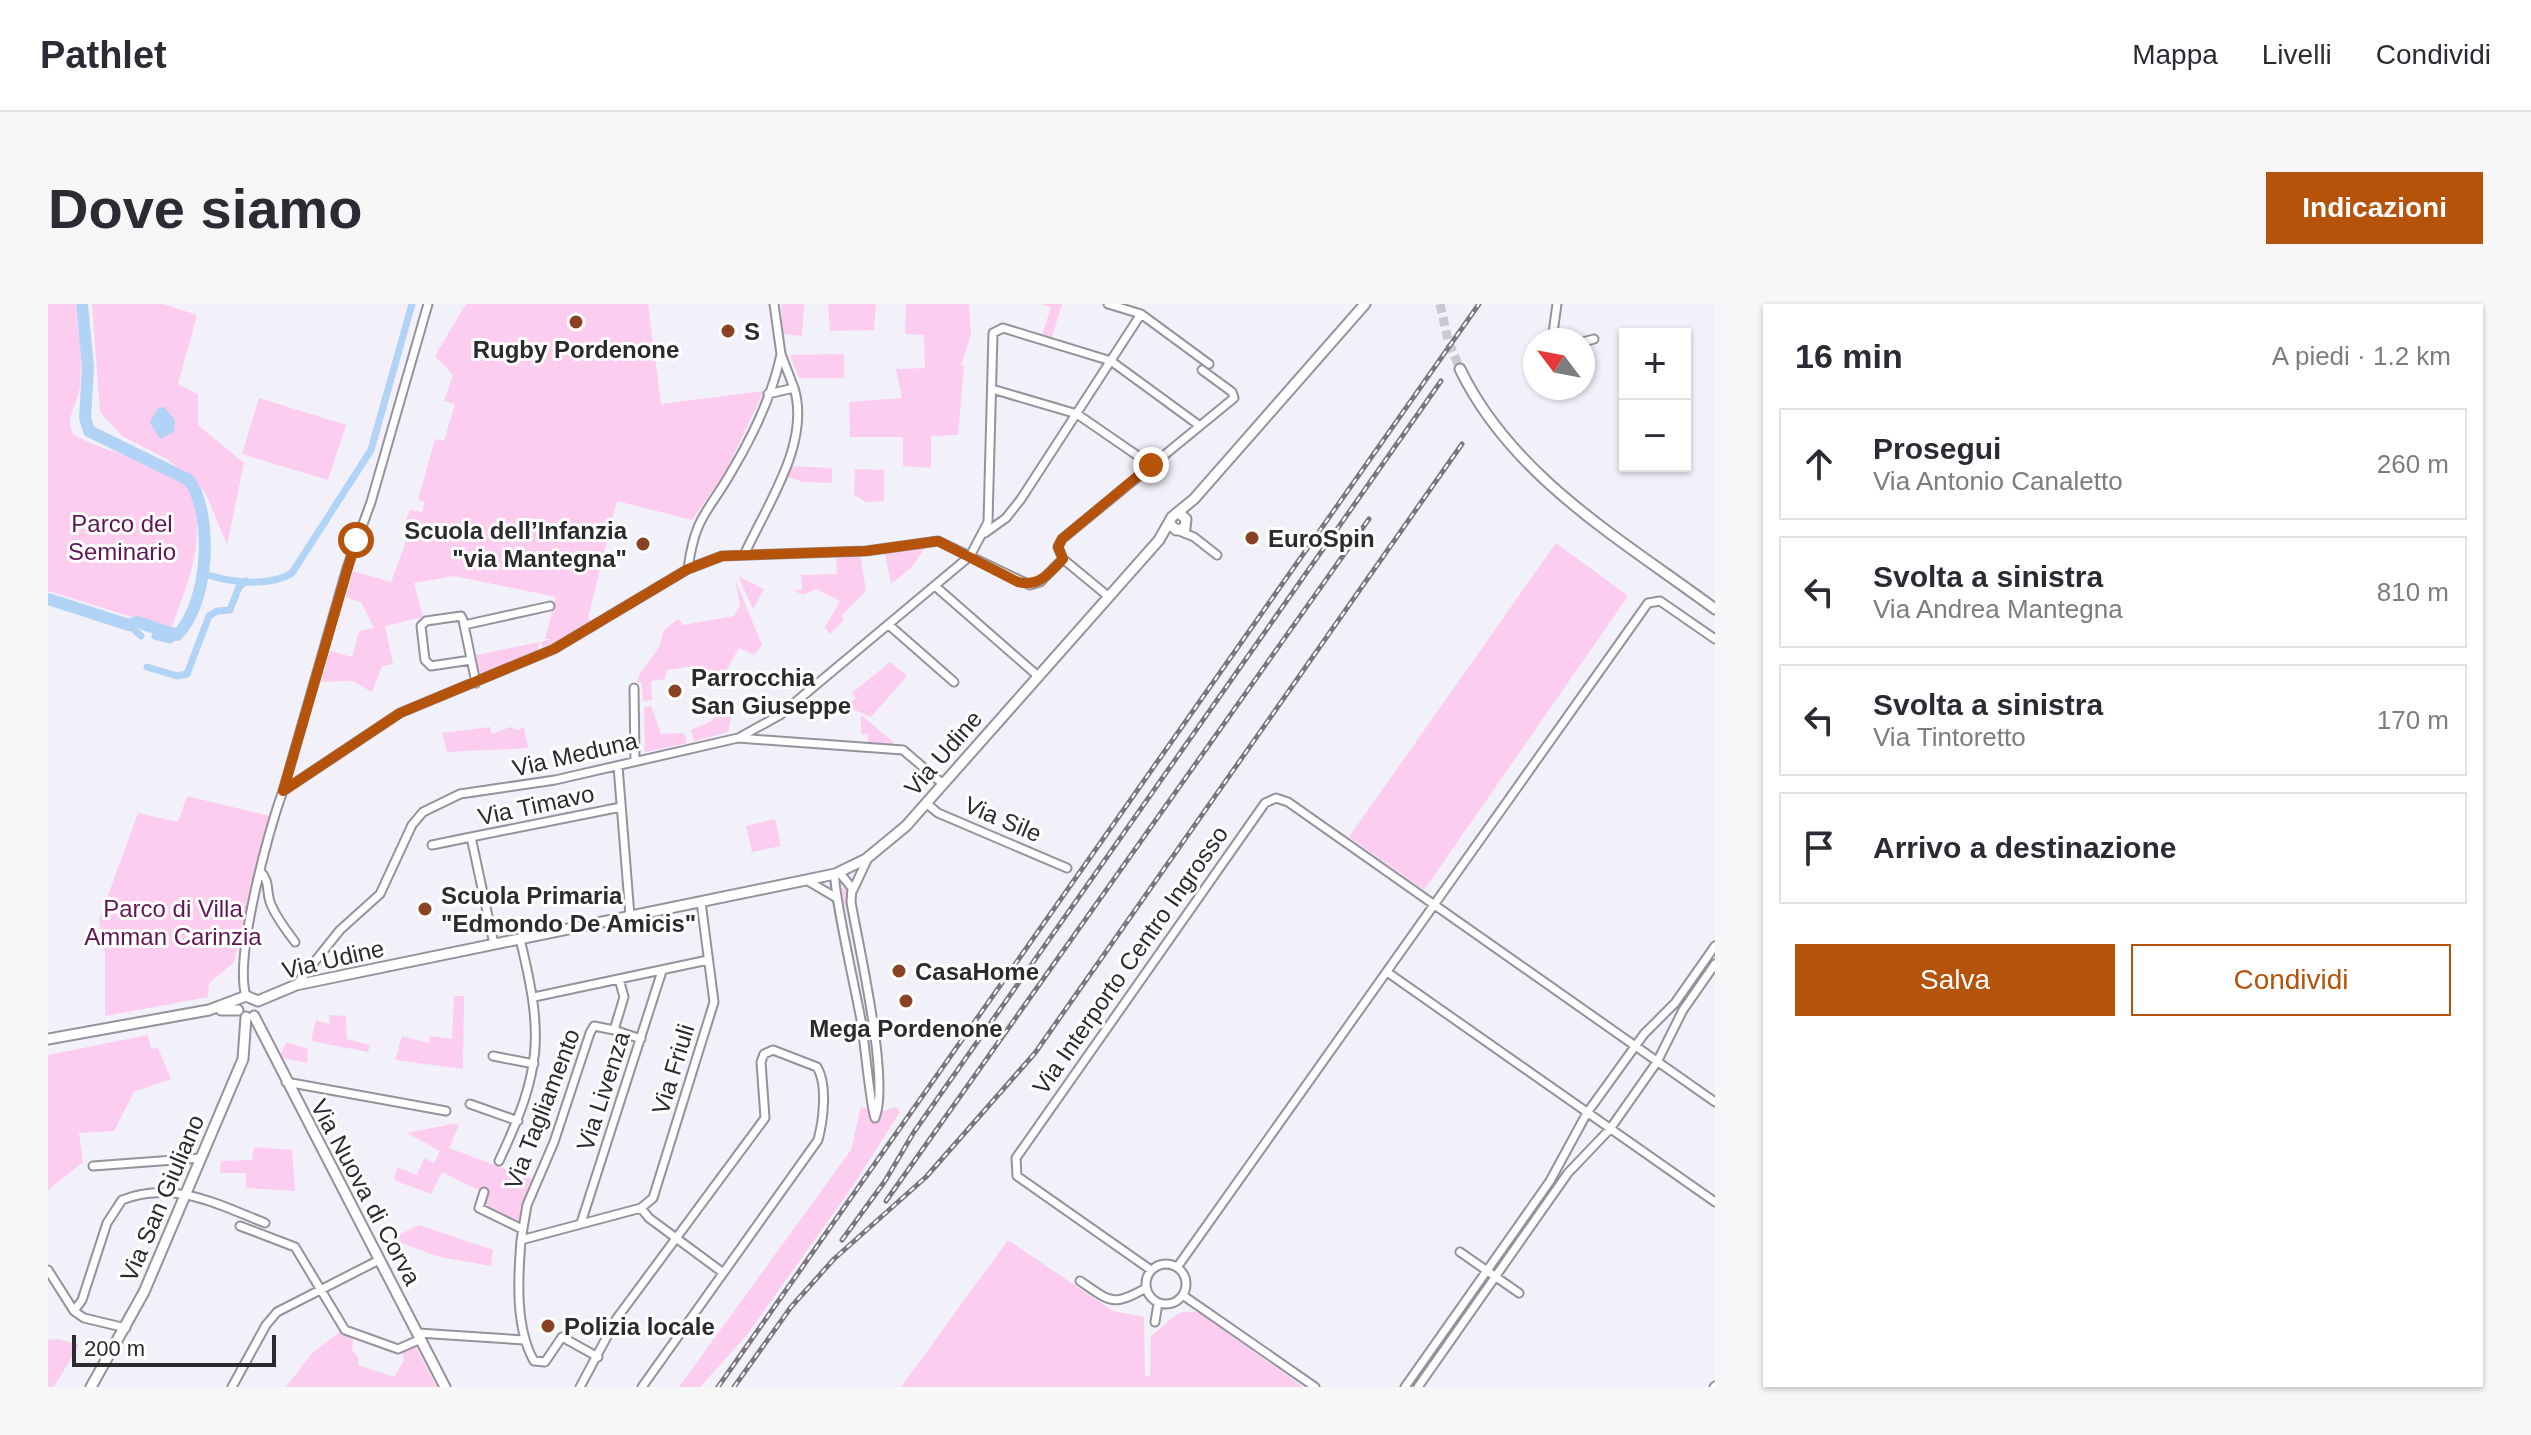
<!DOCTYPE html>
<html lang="it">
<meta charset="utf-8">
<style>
:root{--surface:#fff;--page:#f7f7f7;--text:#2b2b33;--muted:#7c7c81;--line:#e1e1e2;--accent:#b45309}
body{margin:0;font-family:Arial,sans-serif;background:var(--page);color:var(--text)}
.controls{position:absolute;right:24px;top:24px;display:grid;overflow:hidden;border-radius:0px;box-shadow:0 2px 6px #0004}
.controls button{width:72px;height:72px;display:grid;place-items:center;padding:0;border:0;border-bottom:2px solid var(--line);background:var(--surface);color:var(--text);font:40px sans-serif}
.compass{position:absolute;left:1475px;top:24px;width:72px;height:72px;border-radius:50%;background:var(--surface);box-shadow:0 2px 6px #0004;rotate:302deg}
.scale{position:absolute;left:24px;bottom:20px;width:204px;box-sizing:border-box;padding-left:8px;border:4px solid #2b2a2d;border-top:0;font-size:22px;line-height:28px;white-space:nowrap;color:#2b2a2d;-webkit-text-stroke:6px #fff;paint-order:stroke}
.stop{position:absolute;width:24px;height:24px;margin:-18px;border:6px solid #b45309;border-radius:50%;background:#fff}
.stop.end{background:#b45309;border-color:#fff;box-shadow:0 2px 8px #0008}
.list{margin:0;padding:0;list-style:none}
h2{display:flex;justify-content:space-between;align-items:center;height:104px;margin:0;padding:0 32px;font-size:34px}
h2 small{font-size:26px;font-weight:400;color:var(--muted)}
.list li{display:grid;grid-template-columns:52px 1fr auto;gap:24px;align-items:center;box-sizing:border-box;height:112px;margin:0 16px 16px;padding:0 16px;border:2px solid var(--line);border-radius:0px}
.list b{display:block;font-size:30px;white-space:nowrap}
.list p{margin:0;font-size:26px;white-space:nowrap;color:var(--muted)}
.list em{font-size:26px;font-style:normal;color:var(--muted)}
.actions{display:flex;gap:16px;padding:24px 32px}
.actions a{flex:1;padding:18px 0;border:2px solid var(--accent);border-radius:0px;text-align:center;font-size:28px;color:var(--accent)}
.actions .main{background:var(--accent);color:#fff}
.icon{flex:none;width:44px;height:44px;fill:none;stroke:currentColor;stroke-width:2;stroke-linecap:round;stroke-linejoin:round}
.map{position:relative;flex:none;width:1667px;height:1083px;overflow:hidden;border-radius:0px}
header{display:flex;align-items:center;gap:48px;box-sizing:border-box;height:112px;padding:0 40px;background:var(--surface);border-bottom:2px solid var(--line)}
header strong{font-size:38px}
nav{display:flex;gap:44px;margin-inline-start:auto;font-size:28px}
.intro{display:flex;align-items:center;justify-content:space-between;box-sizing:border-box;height:192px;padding:0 48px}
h1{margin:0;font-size:56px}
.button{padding:20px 36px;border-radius:0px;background:var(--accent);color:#fff;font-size:28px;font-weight:700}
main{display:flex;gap:48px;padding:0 48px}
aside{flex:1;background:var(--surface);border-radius:0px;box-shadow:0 2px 6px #0004}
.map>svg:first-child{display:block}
</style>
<header>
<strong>Pathlet</strong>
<nav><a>Mappa</a><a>Livelli</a><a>Condividi</a></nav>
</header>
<div class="intro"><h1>Dove siamo</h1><a class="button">Indicazioni</a></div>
<main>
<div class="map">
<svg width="1667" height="1083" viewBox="0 0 1667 1083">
<rect width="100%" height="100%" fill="#f2f0f9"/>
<path fill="#fccdee" d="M0,0H27C30,26 35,55 32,82C31,98 16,113 25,130C57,151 121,156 144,186C157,241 142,274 123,325L0,287Z
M44,0H115L149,11L130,80L150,90V121L196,159L179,241L157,188L119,155L74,132L52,108Z
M418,0H600L613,100L716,87L677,169L644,216L569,197L540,314L543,318L515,336L494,343L493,338L503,335H497L508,293L406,272L366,279L375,313L337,322L345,360L334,362L324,388L304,377L273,378L282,347L304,353L311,327L326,324L313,298L298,293L305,267L343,278L365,218L358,216L362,206L374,208L377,198L370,196L387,135L396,137L407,100L396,97L405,71L387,52Z
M733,0H756L754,32L735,30Z
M780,0H828L826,26L782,27Z
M858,0H921L923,31L913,61L916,62L910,131L883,132V164L855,162V133H802L801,98L854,94L848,65L877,64L876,31L857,30Z
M994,0H1014L1004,33L994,30L1003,4Z
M796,50V74H751L742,51Z
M211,94L298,121L280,176L194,150Z
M741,162L784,164V179L755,178L737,172Z
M807,165L836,166V197L818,198L806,191Z
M1508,239L1580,292L1376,586L1301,533Z
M878,242L864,263L843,280L837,249Z
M812,250L818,287L794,311L796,316L782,330L777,323L792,297L768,285L755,291L745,286H754L753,271L789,270L788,252Z
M690,272L716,285L705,305Z
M687,275L714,341L706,351L691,344L674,374L640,363L619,366L617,375L603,377L604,396L595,397L594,379L589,378C596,356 612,353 615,327L630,315L635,321L686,312L692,301Z
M491,338L490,347L437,370L430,367L428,351Z
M842,358L859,372L823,413L797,402L808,394L804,389Z
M682,397L686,403L680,428L646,437L643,426L662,418Z
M603,402L613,430L636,429L639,439L597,448L596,403Z
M813,411L845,438V441H820V430H813Z
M442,423L444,430L462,423L470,426L476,423L480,444L399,448L394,429Z
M139,492L222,512L186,658L161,679L160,693L57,712V650L51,616L90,509L130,518Z
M727,515L733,542L704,548L698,522Z
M800,582L799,606L820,733L798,604L790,585Z
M406,692H416L415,765L347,756L354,732L381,739L382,732L404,735Z
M282,711L298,712L299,735L322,741L320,748L263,737L268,716L281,720Z
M100,731L103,745L110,744L123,775L86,788L66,827L31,829L35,858L0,886V751Z
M238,738L260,745L259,759L232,753Z
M813,803L836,807L848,803L852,808L802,886L698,1032L652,1083H631L803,846Z
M404,820L411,821L401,844L486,876L471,917L439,904L437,899L441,887L426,884L394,868L383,890L346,876L349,863L369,871L376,854L386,859L392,847L359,829Z
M206,843L244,846L247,887L198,884V869H172L173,857L204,856Z
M371,921L445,946L443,962L392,953L342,935Z
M960,936L1065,1007L1096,1013L1097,1072H1102L1103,1032C1122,1019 1129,1001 1153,1010L1255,1083H853Z
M292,1028L305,1035L304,1046L311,1055L310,1061L346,1073L356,1056L354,1048L367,1042L389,1083H238L264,1049Z
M10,1035L31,1041L6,1083H0V1036Z"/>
<path fill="#b1d3f6" d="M116,103L127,116L126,128L112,135L102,118L110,104Z"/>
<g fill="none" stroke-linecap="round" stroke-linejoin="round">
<path stroke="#b1d3f6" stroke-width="7" d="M154,269C179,278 220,284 244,269L323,146L364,0
M81,321L93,332
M107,332L122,336L129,331
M99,363L129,372L139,370L161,312L169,307L182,306L191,283L198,277"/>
<path stroke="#b1d3f6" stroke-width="12" d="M0,295L81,321L89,318L129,331C161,300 166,211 141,176L41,127L37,114L40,64L34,0"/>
<path stroke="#cac8d0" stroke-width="9" stroke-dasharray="9 4.5" stroke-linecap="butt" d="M1392,0L1400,36L1412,65"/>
<defs>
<path id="minor" d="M1060,0L1093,10
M1504,36L1509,0
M1535,38L1546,35
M944,85L1029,110L1103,161
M720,90L746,84L733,50L726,0
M1131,227L1146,233L1169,251
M937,229L958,214L973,195L1093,10L1161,60
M697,249C719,201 763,138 746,84
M1015,255L1010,243L1014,235L1186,94L1184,88L1154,66
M640,265C647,211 661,208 685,165C705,131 725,89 733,50
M887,282L990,372
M416,321L502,302
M841,321L906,378
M423,356L383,362L377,356L373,322L378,317L413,312L415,316L428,379
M586,384L587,457
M692,433L732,411L922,252L940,218L945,29L955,24L1063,57L1152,122
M570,462L582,612
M235,487L352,409L506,345L640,265L674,252L818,247L890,237L982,281L992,278L1015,255L1061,293
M878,499L890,509L1019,564
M384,541L423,533
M212,567C222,577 218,585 222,598C227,612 238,626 247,638
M787,570C784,582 809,693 813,716C816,732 823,808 827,814C842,777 811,644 803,598L804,584L791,568
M760,577L787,593
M805,586L820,554
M446,640L423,533L573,503
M1339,668L1667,898
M248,681L292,626L332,590L364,521L375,508L412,490L507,476L690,434L855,446L895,480
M198,692C186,654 220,527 235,487L299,264L323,198L380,0
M486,693L660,656
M566,726L593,735
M445,752L486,760
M238,778L398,807
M422,800L470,817
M451,857C494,765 496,733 472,635
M45,862L153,854
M436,888L431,904L474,925
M593,904L601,914L674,968
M533,919L614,667
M192,922L247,943L297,1026L350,1045L373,1035
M473,936L479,901L506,838L542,729L546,722L566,726L576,693L571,675
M1412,948L1471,989
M1098 980a20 20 0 1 1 40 0a20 20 0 1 1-40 0Z
M1130,962L1600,299L1612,297L1667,335
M0,966L26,1007L36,1014L78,1024
M1103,966L969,872L968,854L1217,499L1228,494L1240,498L1667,798
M1032,977C1063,998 1064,1003 1098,984
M1136,992L1267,1083
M26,1007L34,996L59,919L74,896C125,876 169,900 217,919
M1107,1018L1110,999
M370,1029L476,1036
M550,1053L514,1033L497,1058L486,1057C467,1024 470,973 473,936L593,904L605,894L666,698L653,598
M184,1083L218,1021L229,1008L331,956
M532,1083L569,1014L717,814L713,758L716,750L725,746L769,763C780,781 775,817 770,836L594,1083
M1357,1083L1502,877L1539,809L1596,730L1627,699L1667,642
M1370,1083L1520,869L1562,825L1609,758L1635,706L1667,660
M1666,1083L1667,1082"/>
<path id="major" d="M1412,65C1464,173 1574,236 1667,305
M1122,220L1128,226L1137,224L1138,215L1132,210
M210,697L248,681L787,570L818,555L858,522L1111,236L1124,213L1146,195L1317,0
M173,706H190
M206,712L397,1083
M0,735L161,706L198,692L210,697
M43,1083L96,988L195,755L198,713"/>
</defs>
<use href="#minor" stroke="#94929b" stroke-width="11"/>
<use href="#major" stroke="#94929b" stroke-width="13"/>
<use href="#minor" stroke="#fff" stroke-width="7"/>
<use href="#major" stroke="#fff" stroke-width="9"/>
<defs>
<path id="rail" d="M838,897L1321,215
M794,936L837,877L866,828L1393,77
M670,1083L1431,0
M686,1083L743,1003L786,955L878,873L987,749L1414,140"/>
</defs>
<use href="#rail" stroke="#79777d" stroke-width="5"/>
<use href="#rail" stroke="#fff" stroke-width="2" stroke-dasharray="6" stroke-linecap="butt"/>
</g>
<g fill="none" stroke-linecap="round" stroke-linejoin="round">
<path stroke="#b45309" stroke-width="10" d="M308,236L235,487L352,409L506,345L640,265L674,252L818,247L890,237L970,278C992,283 1000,270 1015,255L1010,243L1014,235L1103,161"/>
</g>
<g fill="#8a4222" stroke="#fff" stroke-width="3">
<circle cx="528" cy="18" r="8"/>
<circle cx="680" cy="27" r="8"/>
<circle cx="1204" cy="234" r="8"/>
<circle cx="595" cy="240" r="8"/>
<circle cx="627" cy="387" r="8"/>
<circle cx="377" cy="605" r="8"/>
<circle cx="851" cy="667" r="8"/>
<circle cx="858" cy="697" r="8"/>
<circle cx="500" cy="1022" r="8"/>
</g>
<g text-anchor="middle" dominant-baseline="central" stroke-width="6" stroke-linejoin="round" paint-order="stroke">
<g font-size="24" font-weight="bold" fill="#2b2a2d" stroke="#fff" text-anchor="start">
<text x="696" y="27">S</text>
<text x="528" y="45" text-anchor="middle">Rugby Pordenone</text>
<text x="579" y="226" text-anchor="end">Scuola dell’Infanzia<tspan x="579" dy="28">"via Mantegna"</tspan></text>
<text x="1220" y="234">EuroSpin</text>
<text x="643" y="373">Parrocchia<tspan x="643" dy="28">San Giuseppe</tspan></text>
<text x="393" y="591">Scuola Primaria<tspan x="393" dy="28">"Edmondo De Amicis"</tspan></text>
<text x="867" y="667">CasaHome</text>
<text x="858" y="724" text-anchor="middle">Mega Pordenone</text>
<text x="516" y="1022">Polizia locale</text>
</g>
<g font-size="24" fill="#621554" stroke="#fff">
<text x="74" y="219">Parco del<tspan x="74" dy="28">Seminario</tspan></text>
<text x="125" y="604">Parco di Villa<tspan x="125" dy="28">Amman Carinzia</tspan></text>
</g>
<g font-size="24" fill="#2b2a2d" stroke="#fff">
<text transform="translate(895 449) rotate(-49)">Via Udine</text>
<text transform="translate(527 450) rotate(-13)">Via Meduna</text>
<text transform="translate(488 501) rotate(-12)">Via Timavo</text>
<text transform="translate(955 515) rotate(23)">Via Sile</text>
<text transform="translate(285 655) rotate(-13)">Via Udine</text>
<text transform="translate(1082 656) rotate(-55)">Via Interporto Centro Ingrosso</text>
<text transform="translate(625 765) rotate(-73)">Via Friuli</text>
<text transform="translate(555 787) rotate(-72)">Via Livenza</text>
<text transform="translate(494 805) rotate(-69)">Via Tagliamento</text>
<text transform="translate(318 888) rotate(62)">Via Nuova di Corva</text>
<text transform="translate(114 894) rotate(-67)">Via San Giuliano</text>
</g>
</g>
</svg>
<div class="controls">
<button>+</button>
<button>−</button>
</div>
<svg class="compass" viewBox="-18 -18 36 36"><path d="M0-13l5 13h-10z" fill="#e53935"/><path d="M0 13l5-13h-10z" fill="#7c7c81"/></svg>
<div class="scale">200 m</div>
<div class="stop" style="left:308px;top:236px"></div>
<div class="stop end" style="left:1103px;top:161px"></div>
</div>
<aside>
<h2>16 min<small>A piedi · 1.2 km</small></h2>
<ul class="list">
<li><svg class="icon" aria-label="ahead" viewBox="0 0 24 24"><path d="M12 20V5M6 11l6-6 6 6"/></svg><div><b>Prosegui</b><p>Via Antonio Canaletto</p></div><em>260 m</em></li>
<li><svg class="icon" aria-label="left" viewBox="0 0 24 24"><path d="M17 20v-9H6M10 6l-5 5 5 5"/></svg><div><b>Svolta a sinistra</b><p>Via Andrea Mantegna</p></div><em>810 m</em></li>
<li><svg class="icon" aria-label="left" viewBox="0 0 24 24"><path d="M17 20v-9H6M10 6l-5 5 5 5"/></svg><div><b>Svolta a sinistra</b><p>Via Tintoretto</p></div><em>170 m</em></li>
<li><svg class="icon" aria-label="arrive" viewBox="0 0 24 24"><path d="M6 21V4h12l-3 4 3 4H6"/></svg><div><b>Arrivo a destinazione</b></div></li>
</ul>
<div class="actions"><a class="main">Salva</a><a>Condividi</a></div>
</aside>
</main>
